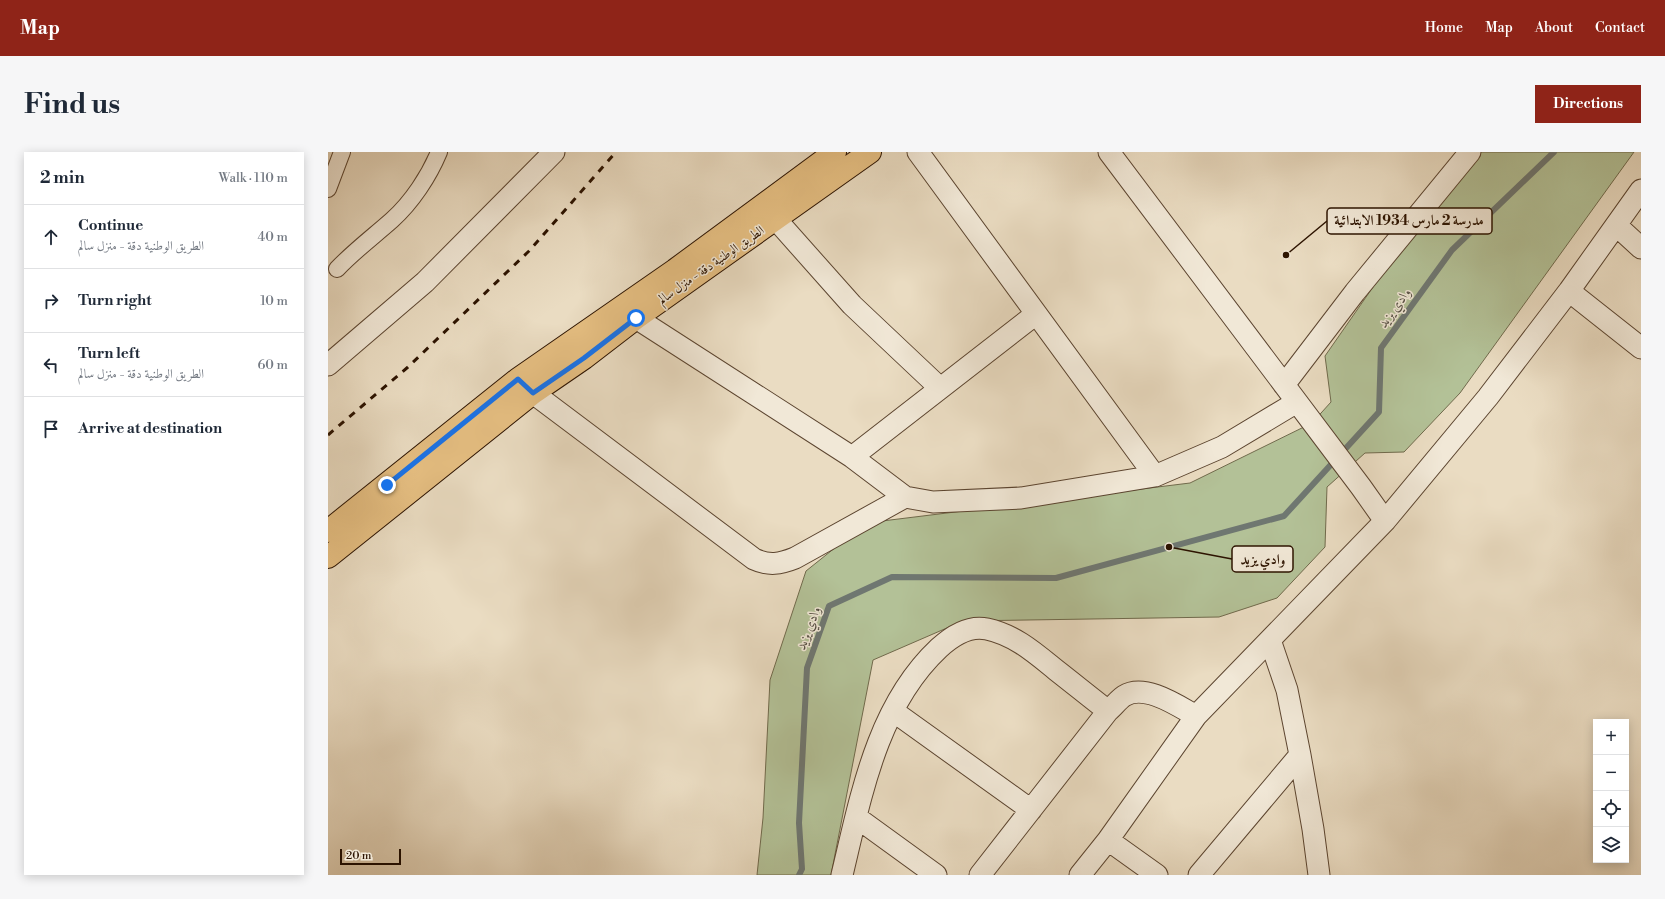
<!DOCTYPE html>
<meta charset="utf-8">
<style>
:root{--surface:#fff;--page:#f6f6f7;--text:#1f2937;--muted:#747a83;--line:#e0e1e3;--accent:#8f2418}
body{margin:0;font-family:"Libre Bodoni",Amiri,serif;background:var(--page);color:var(--text)}
.controls{position:absolute;right:12px;bottom:12px;display:grid;overflow:hidden;border-radius:0px;box-shadow:0 2px 10px #0003}
.controls button{width:36px;height:36px;display:grid;place-items:center;padding:0;border:0;border-bottom:1px solid var(--line);background:var(--surface);color:var(--text);font:20px sans-serif}
.scale{position:absolute;left:12px;bottom:10px;width:61px;box-sizing:border-box;padding-left:4px;border:2px solid #2c1300;border-top:0;font-size:11px;line-height:14px;white-space:nowrap;color:#2c1300;-webkit-text-stroke:3px #f1e8d7;paint-order:stroke}
.stop{position:absolute;width:12px;height:12px;margin:-9px;border:3px solid #1a73e8;border-radius:50%;background:#fff}
.stop.end{background:#1a73e8;border-color:#fff;box-shadow:0 1px 4px #0008}
.list{margin:0;padding:0;list-style:none}
h2{display:flex;justify-content:space-between;align-items:center;height:52px;margin:0;padding:0 16px;font-size:17px}
h2 small{font-size:13px;font-weight:400;color:var(--muted)}
.list li{display:grid;grid-template-columns:26px 1fr auto;gap:12px;align-items:center;box-sizing:border-box;height:64px;padding:0 16px;border-top:1px solid var(--line)}
.list b{display:block;font-size:15px;white-space:nowrap}
.list p{margin:0;font-size:13px;white-space:nowrap;color:var(--muted)}
.list em{font-size:13px;font-style:normal;color:var(--muted)}
.icon{flex:none;width:22px;height:22px;fill:none;stroke:currentColor;stroke-width:2;stroke-linecap:round;stroke-linejoin:round}
.map{position:relative;flex:none;width:1313px;height:723px;overflow:hidden;border-radius:0px}
header{display:flex;align-items:center;gap:24px;box-sizing:border-box;height:56px;padding:0 20px;background:var(--accent);color:#fff}
header strong{font-size:19px}
nav{display:flex;gap:22px;margin-inline-start:auto;font-size:14px}
.intro{display:flex;align-items:center;justify-content:space-between;box-sizing:border-box;height:96px;padding:0 24px}
h1{margin:0;font-size:28px}
.button{padding:10px 18px;border-radius:0px;background:var(--accent);color:#fff;font-size:14px;font-weight:700}
main{display:flex;gap:24px;padding:0 24px}
aside{flex:1;background:var(--surface);border-radius:0px;box-shadow:0 2px 10px #0003}
.map>svg:first-child{display:block}
</style>
<header>
<strong>Map</strong>
<nav><a>Home</a><a>Map</a><a>About</a><a>Contact</a></nav>
</header>
<div class="intro"><h1>Find us</h1><a class="button">Directions</a></div>
<main>
<aside>
<h2>2 min<small>Walk · 110 m</small></h2>
<ul class="list">
<li><svg class="icon" aria-label="ahead" viewBox="0 0 24 24"><path d="M12 20V5M6 11l6-6 6 6"/></svg><div><b>Continue</b><p>الطريق الوطنية دقة - منزل سالم</p></div><em>40 m</em></li>
<li><svg class="icon" aria-label="right" viewBox="0 0 24 24"><path d="M7 20v-9h11M14 6l5 5-5 5"/></svg><div><b>Turn right</b></div><em>10 m</em></li>
<li><svg class="icon" aria-label="left" viewBox="0 0 24 24"><path d="M17 20v-9H6M10 6l-5 5 5 5"/></svg><div><b>Turn left</b><p>الطريق الوطنية دقة - منزل سالم</p></div><em>60 m</em></li>
<li><svg class="icon" aria-label="arrive" viewBox="0 0 24 24"><path d="M6 21V4h12l-3 4 3 4H6"/></svg><div><b>Arrive at destination</b></div></li>
</ul>
</aside>
<div class="map">
<svg width="1313" height="723" viewBox="0 0 1313 723">
<rect width="100%" height="100%" fill="#eadcc2"/>
<filter id="stains"><feTurbulence type="fractalNoise" baseFrequency=".005" numOctaves="4"/><feColorMatrix values="0 0 0 0 .2 0 0 0 0 .09 0 0 0 0 .02 0 0 0 .5 -.17"/></filter>
<radialGradient id="worn" r=".72"><stop offset=".6" stop-color="#630" stop-opacity="0"/><stop offset="1" stop-color="#630" stop-opacity=".3"/></radialGradient>
<path fill="#b3c197" stroke="#706a4c" d="M1150,0H1306L1132,241L1076,300L1037,301L999,335L997,395L949,446L891,465L635,469L545,508L503,723H429L435,666L442,528L478,419L538,371L862,331L984,271L1003,250L997,204L1091,69Z"/>
<g fill="none" stroke-linecap="round" stroke-linejoin="round">
<path stroke="#6f7771" stroke-width="6" d="M471,723L474,717L471,671L479,516L501,454L564,425L728,426L956,364L1051,260L1053,196L1124,98L1226,0"/>
<defs>
<path id="pedestrian" d="M0,37L14,0
M9,117C26,99 46,84 64,68C84,50 101,24 111,0"/>
<path id="minor" d="M590,0L827,324
M781,0L1033,335L1057,369
M436,54L524,153L612,236
M1289,74L1313,96
M1241,139L1313,196
M308,166L524,305L577,345L605,350L693,346L827,324L894,295L969,250
M0,213L97,130L226,0
M193,230L205,241L426,407C441,414 452,412 467,406L577,345
M956,233L1027,140L1142,0
M524,305L708,162
M942,488L959,538L972,603L985,677L991,723
M565,559L703,658
M528,665L608,723
M780,688L829,723
M514,723C533,644 549,554 611,496C624,484 641,473 659,477C687,483 707,501 728,518C746,532 763,546 780,559
M652,723L780,559C785,555 790,548 796,544C817,531 850,554 868,564
M752,723L780,688L868,564L1057,369L1160,245L1241,139L1313,38
M871,723L972,603"/>
<path id="primary" d="M0,379L190,227L347,118L507,0
M0,405L205,241L256,206L308,166L542,0"/>
</defs>
<use href="#pedestrian" stroke="#5c4530" stroke-width="18"/>
<use href="#minor" stroke="#5c4530" stroke-width="23"/>
<use href="#primary" stroke="#2c1300" stroke-width="24"/>
<use href="#pedestrian" stroke="#f1e8d7" stroke-width="16"/>
<use href="#minor" stroke="#f1e8d7" stroke-width="21"/>
<use href="#primary" stroke="#e5be81" stroke-width="22"/>
<path stroke="#2c1300" stroke-width="3" stroke-dasharray="7 7" stroke-linecap="butt" d="M0,283L80,215L201,99L288,0"/>
</g>
<g fill="none" stroke-linecap="round" stroke-linejoin="round">
<path stroke="#1a73e8" stroke-width="5" d="M59,333L190,227L205,241L256,206L308,166"/>
</g>
<g text-anchor="middle" dominant-baseline="central" stroke-width="3" stroke-linejoin="round" paint-order="stroke">
<g font-size="13" fill="#2c1300" stroke="#f1e8d7">
<text transform="translate(383 113) rotate(-35)">الطريق الوطنية دقة - منزل سالم</text>
</g>
<g font-size="14" font-style="italic" fill="#534d42" stroke="#f1e8d7">
<text transform="translate(1067 156) rotate(-54)">وادي يزيد</text>
<text transform="translate(481 476) rotate(-69)">وادي يزيد</text>
</g>
</g>
<path fill="none" stroke="#2c1300" stroke-width="1.5" d="M958 103L999 69M841 395L904 407"/>
<g fill="#2c1300" stroke="#f1e8d7" stroke-width="1.5">
<circle cx="958" cy="103" r="4"/>
<circle cx="841" cy="395" r="4"/>
</g>
<g fill="#f1e8d7" stroke="#2c1300" stroke-width="1.5">
<rect x="999" y="56" width="165" height="26" rx="4"/>
<rect x="904" y="394" width="61" height="26" rx="4"/>
</g>
<g font-size="14" text-anchor="middle" font-weight="bold" fill="#2c1300">
<text x="1081" y="73">مدرسة 2 مارس 1934 الابتدائية</text>
<text x="935" y="412">وادي يزيد</text>
</g>
<rect width="100%" height="100%" filter="url(#stains)"/>
<rect width="100%" height="100%" fill="url(#worn)"/>
</svg>
<div class="controls">
<button>+</button>
<button>−</button>
<button><svg class="icon" aria-label="locate" viewBox="0 0 24 24"><circle cx="12" cy="12" r="6"/><path d="M12 2v4M12 18v4M2 12h4M18 12h4"/></svg></button>
<button><svg class="icon" aria-label="layers" viewBox="0 0 24 24"><path d="M12 4l9 5-9 5-9-5zM3 14l9 5 9-5"/></svg></button>
</div>
<div class="scale">20 m</div>
<div class="stop" style="left:308px;top:166px"></div>
<div class="stop end" style="left:59px;top:333px"></div>
</div>
</main>
